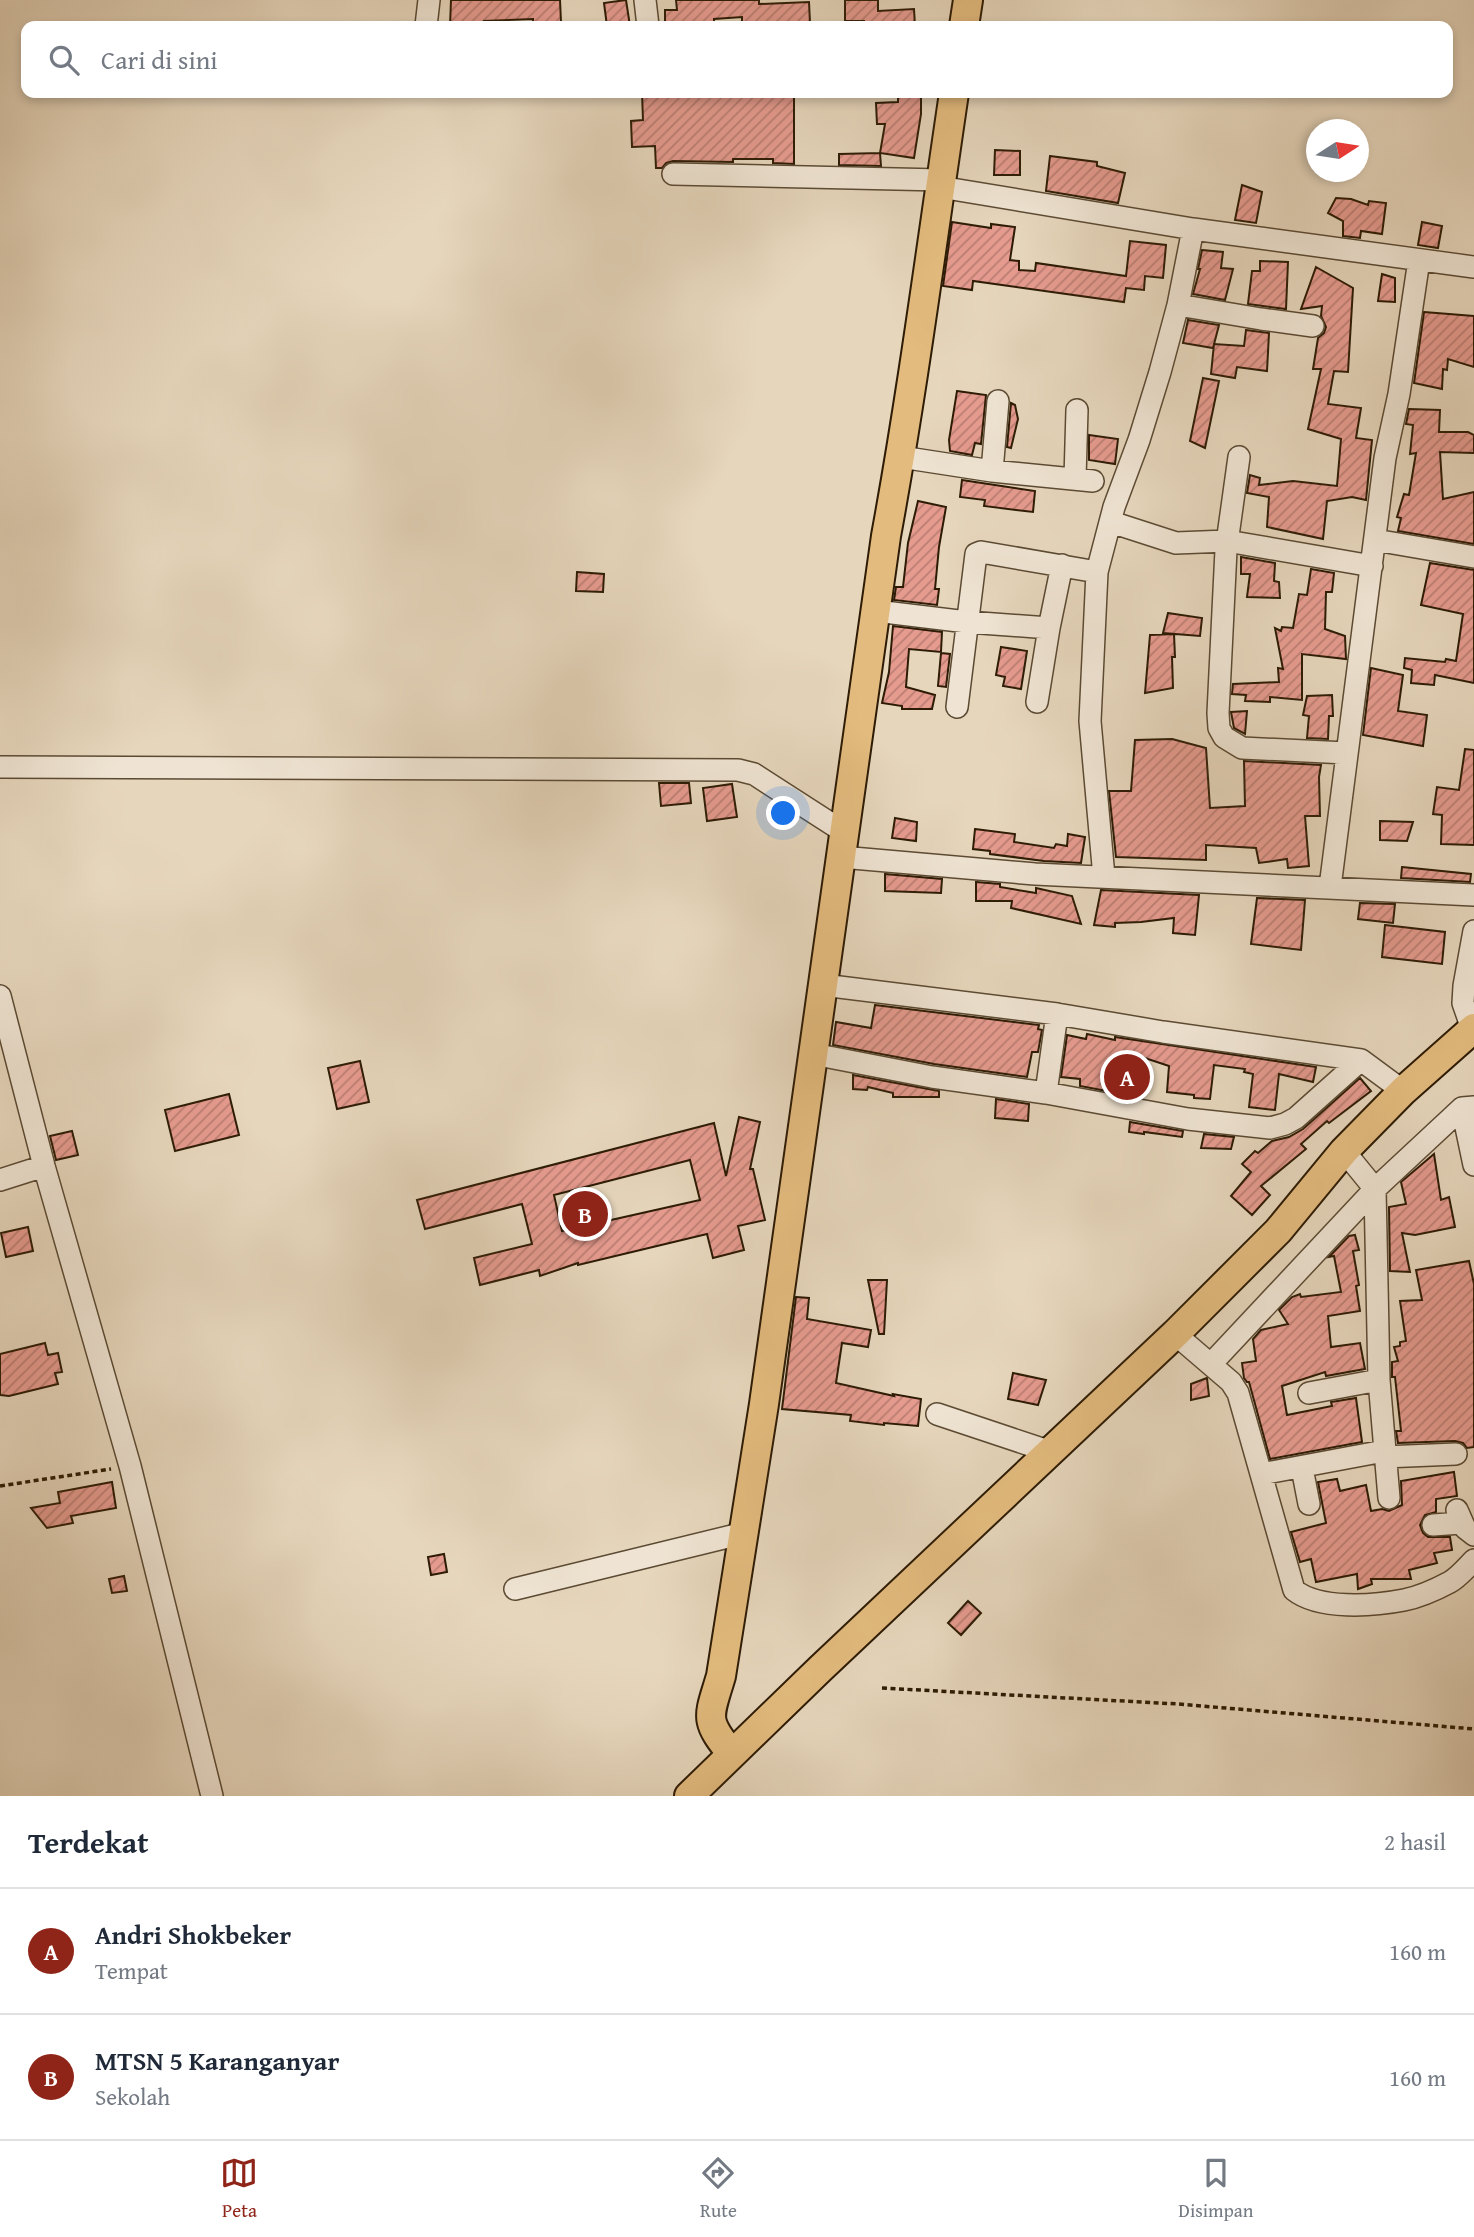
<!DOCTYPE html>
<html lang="id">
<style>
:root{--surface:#fff;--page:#f2f2f3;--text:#1f2937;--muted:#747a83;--line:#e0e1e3;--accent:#8f2418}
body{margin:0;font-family:"Gentium Book Plus",serif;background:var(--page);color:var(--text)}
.compass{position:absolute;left:1306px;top:119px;width:63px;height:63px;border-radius:50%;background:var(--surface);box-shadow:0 4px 10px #0003;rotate:78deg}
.you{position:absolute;left:784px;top:814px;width:24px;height:24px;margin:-18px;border:5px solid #fff;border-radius:50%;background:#1a73e8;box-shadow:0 0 0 10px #1a73e833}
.badge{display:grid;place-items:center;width:46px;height:46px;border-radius:50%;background:var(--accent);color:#fff;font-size:23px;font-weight:700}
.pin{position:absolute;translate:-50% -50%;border:4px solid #fff;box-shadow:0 2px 7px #0006}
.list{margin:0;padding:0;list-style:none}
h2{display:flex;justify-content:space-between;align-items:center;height:91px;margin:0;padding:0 28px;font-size:30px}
h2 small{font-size:23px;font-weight:400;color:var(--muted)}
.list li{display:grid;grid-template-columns:46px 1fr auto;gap:21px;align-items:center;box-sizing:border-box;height:126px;padding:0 28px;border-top:2px solid var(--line)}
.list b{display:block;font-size:26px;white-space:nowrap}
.list p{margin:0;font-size:23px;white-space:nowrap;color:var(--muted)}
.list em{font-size:23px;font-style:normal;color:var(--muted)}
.icon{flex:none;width:38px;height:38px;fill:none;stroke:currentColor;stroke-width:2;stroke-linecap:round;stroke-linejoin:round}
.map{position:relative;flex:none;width:1474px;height:1796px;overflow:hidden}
.search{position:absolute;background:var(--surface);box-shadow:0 4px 10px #0003;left:21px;right:21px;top:21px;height:77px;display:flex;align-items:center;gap:18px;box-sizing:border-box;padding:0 24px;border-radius:14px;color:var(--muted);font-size:26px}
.sheet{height:343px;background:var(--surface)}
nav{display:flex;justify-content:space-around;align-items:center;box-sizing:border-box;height:98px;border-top:2px solid var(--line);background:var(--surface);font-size:19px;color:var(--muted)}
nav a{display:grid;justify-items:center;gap:4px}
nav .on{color:var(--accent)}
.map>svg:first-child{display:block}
</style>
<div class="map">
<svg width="1474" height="1796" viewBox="0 0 1474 1796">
<defs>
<pattern id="building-hatch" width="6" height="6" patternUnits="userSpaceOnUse" patternTransform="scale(1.75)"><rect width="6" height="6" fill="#e69b8f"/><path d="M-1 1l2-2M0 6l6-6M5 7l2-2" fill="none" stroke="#bb7e73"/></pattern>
</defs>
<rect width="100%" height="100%" fill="#e6d6bc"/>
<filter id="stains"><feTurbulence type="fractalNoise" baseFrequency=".00286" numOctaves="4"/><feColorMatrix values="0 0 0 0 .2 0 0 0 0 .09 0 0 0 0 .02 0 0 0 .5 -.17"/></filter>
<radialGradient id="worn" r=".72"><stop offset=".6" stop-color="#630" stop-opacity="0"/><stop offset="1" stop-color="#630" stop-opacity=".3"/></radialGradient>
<path fill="url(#building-hatch)" stroke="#2d1b05" stroke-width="2" fill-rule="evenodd" d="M451,0H560L561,22L533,23V19L484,21L485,26H450Z
M626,0L630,26H607L604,3Z
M676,0H759V4L809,2L810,23L742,26V17L714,19V26H665V10H677Z
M845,0H878V11L914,9L915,26H864V21H845Z
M642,93H794V164L773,163V159H733V162L673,161L666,163L662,168H656L655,146L632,147L631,121L643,120Z
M898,93H921V114L914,158L880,153L885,124H877L876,103L898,102Z
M995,150L1020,151V175H994Z
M880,153L881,166L839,165V154Z
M1050,156L1097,162V166L1125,173L1118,203L1046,191Z
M1242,185L1262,192L1256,223L1235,220Z
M1336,198L1351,199L1368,205L1369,201L1386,203L1382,234L1361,231L1360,238L1343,236V221L1328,213Z
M952,222L991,228V224L1015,227L1010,260L1019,261V270L1035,271L1036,263L1126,276L1130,241L1166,245L1163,278L1145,276L1144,290L1126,288L1124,302L973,281L972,290L943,286Z
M1422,222L1442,226L1438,248L1418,245Z
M1202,250L1223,252L1221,268L1233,269L1225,300L1193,294L1200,269H1198Z
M1260,261L1288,262L1286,309L1248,304L1252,271H1260Z
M1316,267L1353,288L1348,372L1334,371L1328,404L1361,408L1356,438L1372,440L1366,500L1352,497L1327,501L1323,539L1267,527L1269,497L1247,493L1250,475L1260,478L1259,485L1293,481L1337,486L1341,439L1308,429L1321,369H1313L1318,338L1324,333L1326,327L1321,316L1322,306L1301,309Z
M1382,274L1395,278V302L1378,301Z
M1424,312L1474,316V367L1448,359L1447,370L1443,369L1442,389L1414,383Z
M1188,320L1219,325L1213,348L1183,343Z
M1246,330L1269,333L1267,371L1237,367L1235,378L1211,374L1214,344L1244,346Z
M1203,378L1219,381L1205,448L1190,441Z
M957,391L986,395L981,444L975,443L972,455L950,451L949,440Z
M1011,403L1015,405L1018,419L1011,448L1007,447Z
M1409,409L1440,410L1439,432H1468L1474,435V453L1440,452L1443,499L1474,492V544L1398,531L1401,518L1397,517L1404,494L1409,495L1416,453L1410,454L1413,425L1406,424Z
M1089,435L1118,439L1115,464L1089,460Z
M962,480L1035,491L1033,512L984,506L985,500L960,497Z
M918,501L946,507L939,547L935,589H939L937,605L894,600L896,587H903L908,543Z
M1241,557L1275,563L1274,581L1279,582L1280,598L1247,597L1250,574H1241Z
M1430,563L1474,570V683L1435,675L1434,685L1411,683L1412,670L1404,668L1405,658L1445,662L1446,659L1456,661L1463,614L1421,605Z
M1311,569L1334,573L1332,592H1326L1325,629L1345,636L1346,659L1302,654V700L1270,697V702L1245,701L1246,695L1232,694L1233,684L1279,682L1278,668L1283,669L1275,628L1281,631L1282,627L1293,628L1299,594L1307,595Z
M577,572L604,574L603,592L576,591Z
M1168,613L1202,618L1200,636L1163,633Z
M893,626L942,632L941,652L909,649L906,687L935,695L932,709H902V706L882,703L889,672Z
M1174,634L1175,657H1172L1173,688L1145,693L1150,635Z
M1001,647L1027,651L1021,689L1003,686L1005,677L996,675Z
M941,653L950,654L946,687L938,686Z
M1371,668L1403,675L1398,711L1427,715L1423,746L1363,735Z
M1332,695L1333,716H1329L1328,739L1307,738L1309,716L1303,715L1307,696Z
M1247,711L1245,734L1234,728L1231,712Z
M1172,739L1206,748L1210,808L1245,806L1244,761L1321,765L1319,777L1320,816H1305L1309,866L1288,868L1287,859L1259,863L1256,848L1206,845V860L1116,857L1109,791H1131L1135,740Z
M1465,749L1474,750V845L1441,844L1442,815L1433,814L1437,787L1459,790Z
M659,783H689L691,803L661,806Z
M732,784L737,817L707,821L703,788Z
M895,818L917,822L916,841L892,838Z
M1380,821L1413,822L1407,841L1380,840Z
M975,829L1015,834L1014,842L1054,848L1056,844L1067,846L1068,834L1085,837L1081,863L1044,861L990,854V851L973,849Z
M1402,867L1471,874L1470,882L1401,878Z
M885,874L942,879L941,893L885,891Z
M976,882L1000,884V887L1036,893V888L1072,896L1081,924L1011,908L1012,901H976Z
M1101,890L1199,895L1195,935L1173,933L1174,918L1141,922L1115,923V927L1094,925Z
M1257,898L1305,900L1301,950L1251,944Z
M1360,903L1395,904L1393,923L1358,919Z
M1385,925L1445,932L1442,964L1382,957Z
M875,1005L1039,1025L1038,1029L1042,1030L1038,1052H1032L1027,1077L934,1064L833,1045L836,1022L871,1028Z
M1087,1034L1115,1040V1037L1316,1067L1313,1082L1279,1074L1275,1110L1249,1107L1253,1074L1244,1072L1245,1069L1214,1065L1210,1099L1194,1098V1095L1167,1092L1169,1066L1139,1056L1133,1096L1080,1086V1079L1061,1077L1067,1035L1086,1039Z
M360,1061L369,1102L337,1109L328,1068Z
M853,1075L939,1091V1097H893V1093L868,1087L867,1090L853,1089Z
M1360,1078L1371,1091L1329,1123L1327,1121L1301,1144L1306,1149L1261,1186L1270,1195L1252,1215L1231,1196L1251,1172L1242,1164L1255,1151L1258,1153L1272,1141L1289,1137L1303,1129Z
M229,1094L239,1135L175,1151L165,1110Z
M996,1099L1029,1104L1028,1121L995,1118Z
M739,1117L760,1122L750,1169H753L765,1220L738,1226L744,1250L713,1258L707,1234L578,1265V1263L540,1276L539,1270L480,1285L474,1258L532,1244L522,1204L425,1229L417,1200L714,1123L726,1176ZM690,1160L700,1200L562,1231L554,1195Z
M1130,1122L1183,1131L1182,1137L1144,1132V1134L1129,1132Z
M72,1131L78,1155L56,1160L50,1136Z
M1204,1134L1234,1137L1231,1149L1201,1148Z
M1434,1154L1441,1200L1449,1197L1455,1227L1415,1235L1402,1233L1410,1272L1390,1271L1389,1207L1406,1204L1401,1182Z
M28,1227L33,1251L6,1257L1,1233Z
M1355,1235L1359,1250L1353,1251L1359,1285L1356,1286L1360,1311L1328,1316L1331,1347L1360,1343L1365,1369L1326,1376L1325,1372L1282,1386L1287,1415L1332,1406L1331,1402L1356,1398L1362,1442L1270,1459L1249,1382H1247L1244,1378L1242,1363L1256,1361L1253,1339L1261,1330L1288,1324L1279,1310L1292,1297L1300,1294L1301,1297L1341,1292L1334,1256L1329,1257L1349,1236Z
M1469,1261L1474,1284V1447L1467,1448L1463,1443L1455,1441L1398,1443L1396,1431H1401L1395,1377H1392V1362L1398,1361L1394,1347L1400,1346V1342L1406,1341L1400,1301L1422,1300L1416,1270Z
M868,1280H887L884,1334H879Z
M796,1297L809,1298L807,1319L871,1330L868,1347L842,1343L836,1383L894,1396L893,1394L921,1399L918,1426L884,1423V1425L850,1421L851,1415L782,1409Z
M45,1343L48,1355L58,1353L62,1372L55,1373L58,1384L9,1396L0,1395V1354Z
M1013,1373L1046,1380L1038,1405L1008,1399Z
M1207,1378L1209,1396L1191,1400V1384Z
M1454,1472L1457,1496L1436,1499V1512L1425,1515L1420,1525L1423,1533L1428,1537H1450L1452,1550L1434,1553L1437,1563L1409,1570L1411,1579H1371L1372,1584L1358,1589L1357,1574L1316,1582L1311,1559L1300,1562L1291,1532L1326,1523L1318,1482L1337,1479L1340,1491L1366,1485L1371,1511L1382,1509L1389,1511L1402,1505L1401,1481Z
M112,1482L116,1508L71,1516L73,1523L47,1528L31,1508L60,1503L58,1492Z
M444,1554L447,1572L431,1575L428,1557Z
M124,1576L127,1591L112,1593L109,1579Z
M968,1601L981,1613L961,1635L948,1623Z"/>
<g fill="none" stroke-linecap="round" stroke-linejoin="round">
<defs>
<path id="minor" d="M645,0L648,26
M426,26L429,0
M673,174L941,180
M940,187L1193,229L1474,267
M1178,305L1261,319L1313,326
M901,457L992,471L1093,481
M1239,457L1226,550L1218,713L1219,728L1224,737L1242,748L1346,753
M992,471L998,401
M1075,478L1077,410
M1111,522L1176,543L1227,541L1372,566
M1375,540L1474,557
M876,611L967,622L1049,628
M1037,702L1049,628L1062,565
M957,707L976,554L981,552L1097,572
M0,767L738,770L754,774L844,832
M841,857L1035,874L1474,895
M1104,877L1090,721L1097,572L1114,507L1139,440L1160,372L1178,305L1193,229
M1330,887L1385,458L1399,394L1419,260
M823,985L1057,1014L1163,1032L1361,1060L1403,1091
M0,996L44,1166L130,1466L212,1796
M1472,1029L1463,1003L1464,986L1474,931
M813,1054L932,1077L1046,1093L1188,1119L1270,1128L1285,1124L1296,1118L1361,1060
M1046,1093L1057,1014
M1462,1108L1474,1165
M1344,1151L1375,1189L1379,1380L1389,1498
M0,1180L44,1166
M1175,1334L1231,1382L1238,1393L1294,1590C1319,1610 1373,1606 1404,1600C1419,1597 1437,1589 1450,1582C1459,1577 1467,1567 1474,1560
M1211,1364L1375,1189L1462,1108L1474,1107
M1309,1393L1379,1380
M937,1414L1051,1452
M1384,1457L1456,1454
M1302,1468L1309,1504
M1261,1474L1384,1451
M1457,1510L1465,1528L1474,1535
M1433,1525L1462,1523
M515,1589L744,1533"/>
<path id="major" d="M964,26L968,0
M732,1754C703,1719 709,1717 721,1676L764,1404L886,536C913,389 932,241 954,93
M689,1796L820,1669L1175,1334L1278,1231L1344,1151L1403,1091L1474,1028"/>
</defs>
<use href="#minor" stroke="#5b4a33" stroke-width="24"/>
<use href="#major" stroke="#2d1b05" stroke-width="32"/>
<path stroke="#2d1b05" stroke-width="3.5" stroke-dasharray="5 3.5" stroke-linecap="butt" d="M0,1486L111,1469
M882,1688L1178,1704L1474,1729"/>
<use href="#minor" stroke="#efe4d3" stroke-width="21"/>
<use href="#major" stroke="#e3bb7e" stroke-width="28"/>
</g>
<rect width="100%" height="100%" filter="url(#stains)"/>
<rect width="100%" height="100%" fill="url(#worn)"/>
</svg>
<svg class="compass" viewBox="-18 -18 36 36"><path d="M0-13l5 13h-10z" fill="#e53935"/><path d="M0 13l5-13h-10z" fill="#747a83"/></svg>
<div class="you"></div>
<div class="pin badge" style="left:1127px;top:1077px">A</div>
<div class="pin badge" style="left:585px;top:1214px">B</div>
<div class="search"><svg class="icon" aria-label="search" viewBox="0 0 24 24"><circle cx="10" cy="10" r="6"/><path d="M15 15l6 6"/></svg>Cari di sini</div>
</div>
<section class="sheet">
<h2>Terdekat<small>2 hasil</small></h2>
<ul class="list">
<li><span class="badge">A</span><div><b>Andri Shokbeker</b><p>Tempat</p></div><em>160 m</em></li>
<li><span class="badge">B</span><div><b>MTSN 5 Karanganyar</b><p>Sekolah</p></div><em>160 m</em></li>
</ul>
</section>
<nav>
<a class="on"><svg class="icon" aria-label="map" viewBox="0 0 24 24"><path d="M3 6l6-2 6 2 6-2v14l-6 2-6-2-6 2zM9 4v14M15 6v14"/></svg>Peta</a>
<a><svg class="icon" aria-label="directions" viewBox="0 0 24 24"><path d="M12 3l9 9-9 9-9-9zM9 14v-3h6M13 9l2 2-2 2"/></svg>Rute</a>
<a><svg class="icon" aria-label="saved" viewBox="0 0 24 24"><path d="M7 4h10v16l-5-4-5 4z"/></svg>Disimpan</a>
</nav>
